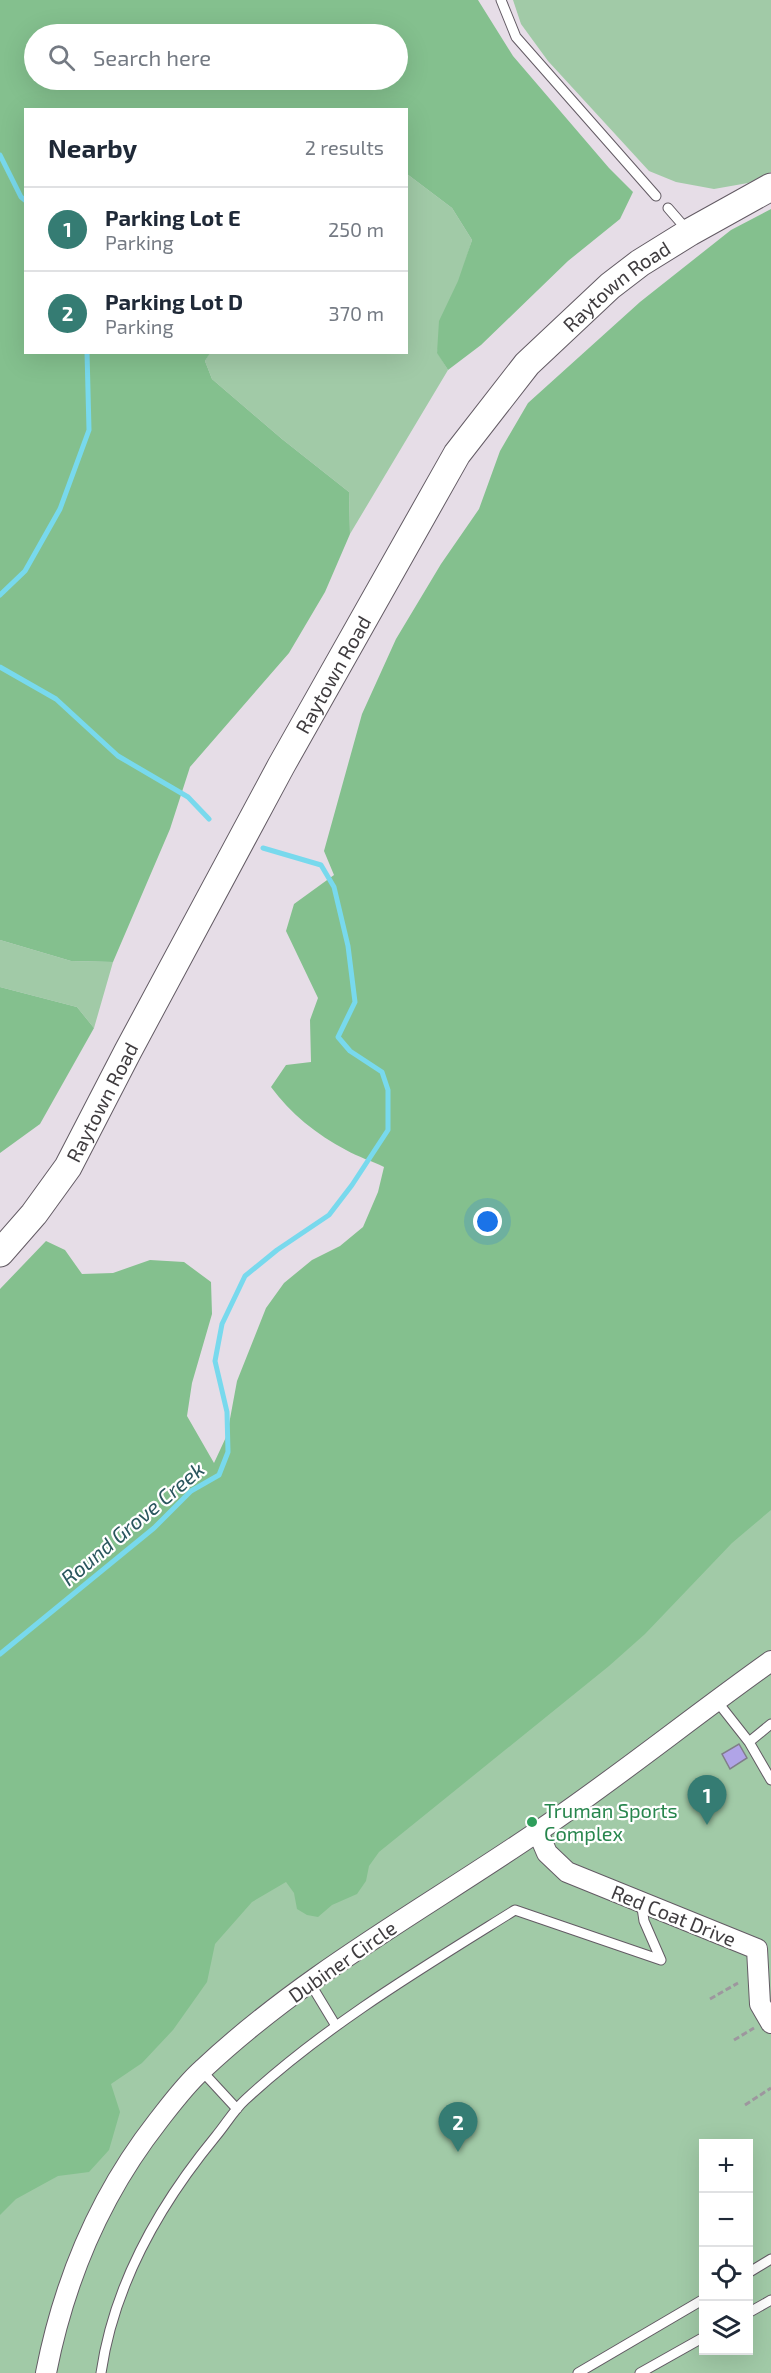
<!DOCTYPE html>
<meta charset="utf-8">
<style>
:root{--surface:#fff;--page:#f2f2f3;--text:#1f2937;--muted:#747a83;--line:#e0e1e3;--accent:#357c73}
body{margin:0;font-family:"Exo 2",sans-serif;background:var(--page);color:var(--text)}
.controls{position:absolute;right:18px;bottom:18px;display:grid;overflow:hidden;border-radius:0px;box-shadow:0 6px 24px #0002}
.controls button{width:54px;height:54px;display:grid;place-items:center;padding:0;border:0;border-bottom:2px solid var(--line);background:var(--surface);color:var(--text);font:30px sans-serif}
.you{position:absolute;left:488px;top:1222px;width:21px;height:21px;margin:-15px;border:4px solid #fff;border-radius:50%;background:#1a73e8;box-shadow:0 0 0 9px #1a73e833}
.badge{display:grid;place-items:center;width:39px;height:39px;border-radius:50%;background:var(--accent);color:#fff;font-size:20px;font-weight:700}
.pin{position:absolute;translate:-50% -50px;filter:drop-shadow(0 2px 3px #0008)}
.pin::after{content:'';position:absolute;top:32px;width:21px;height:18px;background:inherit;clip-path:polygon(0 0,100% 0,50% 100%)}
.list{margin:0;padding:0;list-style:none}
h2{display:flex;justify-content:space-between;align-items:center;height:78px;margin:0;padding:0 24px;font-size:26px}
h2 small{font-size:20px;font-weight:400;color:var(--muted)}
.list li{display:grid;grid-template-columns:39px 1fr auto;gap:18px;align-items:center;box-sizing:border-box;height:84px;padding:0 24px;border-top:2px solid var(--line)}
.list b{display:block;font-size:22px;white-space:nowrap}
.list p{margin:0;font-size:20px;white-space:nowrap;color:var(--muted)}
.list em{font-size:20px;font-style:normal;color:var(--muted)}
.icon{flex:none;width:33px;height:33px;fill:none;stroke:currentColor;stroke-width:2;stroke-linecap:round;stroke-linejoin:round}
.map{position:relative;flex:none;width:771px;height:2373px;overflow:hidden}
.search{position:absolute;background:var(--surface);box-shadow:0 6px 24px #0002;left:24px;top:24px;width:384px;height:66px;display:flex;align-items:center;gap:15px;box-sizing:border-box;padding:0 21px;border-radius:33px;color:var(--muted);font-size:22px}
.panel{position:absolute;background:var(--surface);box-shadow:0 6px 24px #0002;left:24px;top:108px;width:384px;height:246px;border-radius:0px}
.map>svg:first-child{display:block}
</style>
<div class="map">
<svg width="771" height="2373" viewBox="0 0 771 2373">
<rect width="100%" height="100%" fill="#e6dde7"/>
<path fill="#a1caa7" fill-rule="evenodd" d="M513,0H771V172L748,183L714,189L676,182L649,171L548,61L521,24Z
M407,174L452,208L472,240L437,352L448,370L350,534L349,492L282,439L212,379L205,361L210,352H406Z
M0,940L71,961L113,962L94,1028L77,1007L0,987Z
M771,1443V2373H0V2052ZM704,2144H748V2350H704Z"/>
<path fill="#84c08e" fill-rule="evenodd" d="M0,0H478L513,56L609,168L633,192L620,219L568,261L481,345L448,370L437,353L439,321L458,281L472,240L452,208L407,174L406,110H26V352L210,353L205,361L212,379L282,439L349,492L350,534L325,592L289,653L190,767L170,829L113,962L71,961L0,940ZM34,34H398V80H34Z
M771,209V1510L732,1543L645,1634L609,1666L379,1852L369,1866L366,1881L357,1894L332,1905L318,1917L307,1915L297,1909L294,1893L286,1882L252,1902L215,1944L207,1982L173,2030L142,2063L111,2084L120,2112L109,2150L89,2172L58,2176L16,2199L0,2215V1289L46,1241L65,1250L82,1274L113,1273L150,1260L184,1262L211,1282L212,1314L192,1383L187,1416L214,1463L227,1435L237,1381L266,1308L284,1283L312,1260L340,1246L363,1227L378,1192L384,1167C372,1161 358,1157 346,1150C317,1135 290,1113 271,1087L286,1065L311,1062L310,1020L318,998L286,931L294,904L334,875L324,851L362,714L396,639L441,564L479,509L500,451L528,403L640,302L731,230Z
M0,987L77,1007L94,1028L40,1124L0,1153Z"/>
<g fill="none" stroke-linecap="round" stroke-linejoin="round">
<path stroke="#78d9ed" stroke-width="5" d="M0,155L21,197L26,201
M0,595L25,571L60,509L89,430L87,352
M0,667L56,699L118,756L188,797L209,819
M0,1654L154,1528L191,1491L219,1475L228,1452L227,1412L215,1361L222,1324L245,1276L277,1250L329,1215L352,1185L388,1130V1090L382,1072L350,1051L338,1037L355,1002L348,946L334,887L321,865L263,848"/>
</g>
<path fill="#b0a4e7" stroke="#807e89" stroke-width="1.5" d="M739,1744L747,1758L730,1769L722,1754Z"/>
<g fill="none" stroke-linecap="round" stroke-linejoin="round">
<defs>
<path id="service" d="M501,0L516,37L656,196
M668,208L688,231
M716,1700L749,1742
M771,1724L749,1742L771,1780
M641,1901L644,1921L661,1960
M310,1983L336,2026
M201,2070L237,2109
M748,2273L771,2259
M748,2313L771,2300
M101,2373C114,2284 160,2204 216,2136C226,2124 234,2110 245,2100C326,2025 422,1968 515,1910L661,1960
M578,2373L704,2299
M640,2373L704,2337"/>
<path id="minor" d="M538,1832L547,1853L567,1872L757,1949L760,2004L771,2023
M46,2373C64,2281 100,2195 158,2121C172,2103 186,2084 203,2069C303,1975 424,1909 537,1832C617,1778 692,1717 771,1661"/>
<g id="secondary">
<path id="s1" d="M0,1253L34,1214L68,1167L128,1051L281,766L457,454L527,364L610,286L640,263L690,232L771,187"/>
</g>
</defs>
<use href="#service" stroke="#635b64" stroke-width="11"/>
<use href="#minor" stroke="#635b64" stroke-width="22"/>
<use href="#secondary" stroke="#635b64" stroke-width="29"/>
<path stroke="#9d979e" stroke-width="3" stroke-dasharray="6 3" stroke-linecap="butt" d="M710,1999L738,1983
M734,2040L754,2028
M745,2105L771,2088"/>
<use href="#service" stroke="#fff" stroke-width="9"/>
<use href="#minor" stroke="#fff" stroke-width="20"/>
<use href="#secondary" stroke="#fff" stroke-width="27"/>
</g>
<circle fill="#2e9e5b" stroke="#fff" stroke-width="2" cx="532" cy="1822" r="6"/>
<g text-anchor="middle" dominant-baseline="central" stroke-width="4.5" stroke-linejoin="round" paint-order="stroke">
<g font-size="20" fill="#3f3c3f" stroke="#fff">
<text stroke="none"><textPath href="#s1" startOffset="1155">Raytown Road</textPath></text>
<text stroke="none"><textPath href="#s1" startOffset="669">Raytown Road</textPath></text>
<text stroke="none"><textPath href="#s1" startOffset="183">Raytown Road</textPath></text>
<text transform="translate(674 1915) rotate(22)">Red Coat Drive</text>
<text transform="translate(342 1961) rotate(-35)">Dubiner Circle</text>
</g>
<g font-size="20" fill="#27864d" stroke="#fff" text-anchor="start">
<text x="544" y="1810">Truman Sports<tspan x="544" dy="23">Complex</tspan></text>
</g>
<g font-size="21" font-style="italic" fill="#2a565e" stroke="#fff">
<text transform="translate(132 1523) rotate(-40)">Round Grove Creek</text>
</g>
</g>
</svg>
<div class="controls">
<button>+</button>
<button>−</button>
<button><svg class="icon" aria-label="locate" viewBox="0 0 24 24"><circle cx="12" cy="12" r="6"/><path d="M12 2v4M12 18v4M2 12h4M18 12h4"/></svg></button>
<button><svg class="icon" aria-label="layers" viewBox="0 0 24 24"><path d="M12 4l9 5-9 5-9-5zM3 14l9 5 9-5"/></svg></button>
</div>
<div class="you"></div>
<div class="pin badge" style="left:707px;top:1825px">1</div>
<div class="pin badge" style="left:458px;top:2152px">2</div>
<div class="search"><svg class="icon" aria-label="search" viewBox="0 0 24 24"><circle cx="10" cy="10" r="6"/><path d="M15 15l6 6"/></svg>Search here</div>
<section class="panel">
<h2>Nearby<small>2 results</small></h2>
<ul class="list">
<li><span class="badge">1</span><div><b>Parking Lot E</b><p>Parking</p></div><em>250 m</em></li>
<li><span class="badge">2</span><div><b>Parking Lot D</b><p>Parking</p></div><em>370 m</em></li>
</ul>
</section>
</div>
